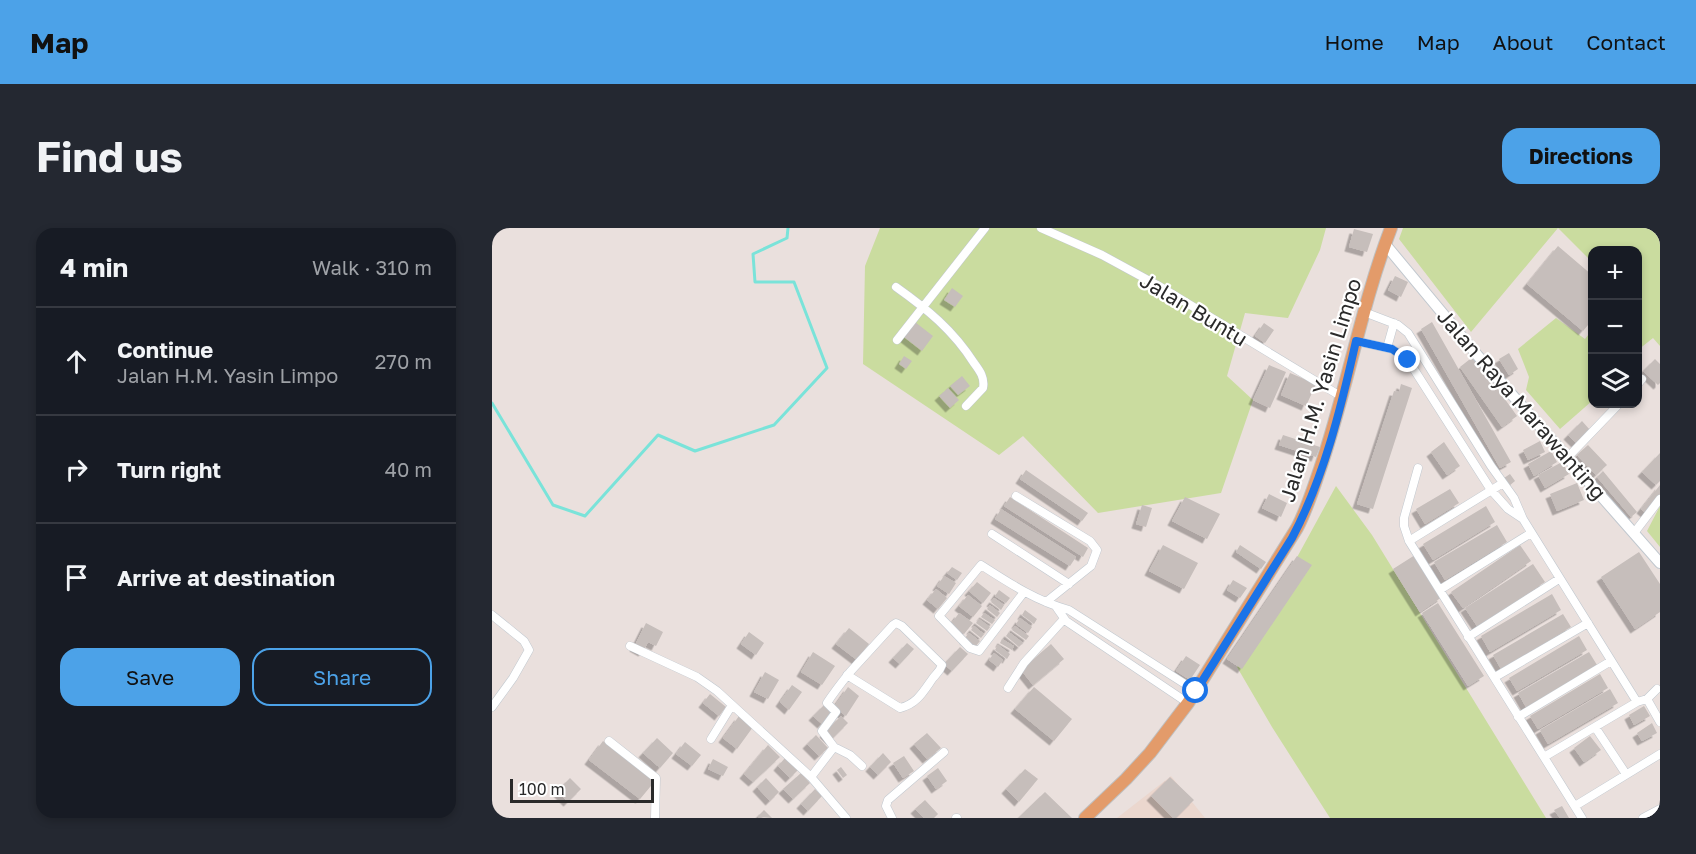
<!DOCTYPE html>
<meta charset="utf-8">
<style>
:root{--surface:#171b24;--page:#242831;--text:#f1f3f6;--muted:#9ea1a6;--line:#363941;--accent:#4ca2e8}
body{margin:0;font-family:"Golos Text",sans-serif;background:var(--page);color:var(--text)}
.controls{position:absolute;right:18px;top:18px;display:grid;overflow:hidden;border-radius:12px;box-shadow:0 3px 9px #0003}
.controls button{width:54px;height:54px;display:grid;place-items:center;padding:0;border:0;border-bottom:2px solid var(--line);background:var(--surface);color:var(--text);font:30px sans-serif}
.scale{position:absolute;left:18px;bottom:15px;width:144px;box-sizing:border-box;padding-left:6px;border:3px solid #2a2a2a;border-top:0;font-size:16px;line-height:21px;white-space:nowrap;color:#2a2a2a;-webkit-text-stroke:4px #fff;paint-order:stroke}
.stop{position:absolute;width:18px;height:18px;margin:-14px;border:4px solid #1a73e8;border-radius:50%;background:#fff}
.stop.end{background:#1a73e8;border-color:#fff;box-shadow:0 2px 6px #0008}
.list{margin:0;padding:0;list-style:none}
h2{display:flex;justify-content:space-between;align-items:center;height:78px;margin:0;padding:0 24px;font-size:26px}
h2 small{font-size:20px;font-weight:400;color:var(--muted)}
.list li{display:grid;grid-template-columns:39px 1fr auto;gap:18px;align-items:center;box-sizing:border-box;height:108px;padding:0 24px;border-top:2px solid var(--line)}
.list b{display:block;font-size:22px;white-space:nowrap}
.list p{margin:0;font-size:20px;white-space:nowrap;color:var(--muted)}
.list em{font-size:20px;font-style:normal;color:var(--muted)}
.actions{display:flex;gap:12px;padding:18px 24px}
.actions a{flex:1;padding:14px 0;border:2px solid var(--accent);border-radius:18px;text-align:center;font-size:21px;color:var(--accent)}
.actions .main{background:var(--accent);color:#111}
.icon{flex:none;width:33px;height:33px;fill:none;stroke:currentColor;stroke-width:2;stroke-linecap:round;stroke-linejoin:round}
.map{position:relative;flex:none;width:1168px;height:590px;overflow:hidden;border-radius:18px}
header{display:flex;align-items:center;gap:36px;box-sizing:border-box;height:84px;padding:0 30px;background:var(--accent);color:#111}
header strong{font-size:28px}
nav{display:flex;gap:33px;margin-inline-start:auto;font-size:21px}
.intro{display:flex;align-items:center;justify-content:space-between;box-sizing:border-box;height:144px;padding:0 36px}
h1{margin:0;font-size:42px}
.button{padding:15px 27px;border-radius:18px;background:var(--accent);color:#111;font-size:21px;font-weight:700}
main{display:flex;gap:36px;padding:0 36px}
aside{flex:1;background:var(--surface);border-radius:18px;box-shadow:0 3px 9px #0003}
.map>svg:first-child{display:block}
</style>
<header>
<strong>Map</strong>
<nav><a>Home</a><a>Map</a><a>About</a><a>Contact</a></nav>
</header>
<div class="intro"><h1>Find us</h1><a class="button">Directions</a></div>
<main>
<aside>
<h2>4 min<small>Walk · 310 m</small></h2>
<ul class="list">
<li><svg class="icon" aria-label="ahead" viewBox="0 0 24 24"><path d="M12 20V5M6 11l6-6 6 6"/></svg><div><b>Continue</b><p>Jalan H.M. Yasin Limpo</p></div><em>270 m</em></li>
<li><svg class="icon" aria-label="right" viewBox="0 0 24 24"><path d="M7 20v-9h11M14 6l5 5-5 5"/></svg><div><b>Turn right</b></div><em>40 m</em></li>
<li><svg class="icon" aria-label="arrive" viewBox="0 0 24 24"><path d="M6 21V4h12l-3 4 3 4H6"/></svg><div><b>Arrive at destination</b></div></li>
</ul>
<div class="actions"><a class="main">Save</a><a>Share</a></div>
</aside>
<div class="map">
<svg width="1168" height="590" viewBox="0 0 1168 590">
<defs>
<filter id="shadow"><feDropShadow dx="-4.5" dy="4.5" stdDeviation="0" flood-color="#0004"/></filter>
</defs>
<rect width="100%" height="100%" fill="#eae0dd"/>
<path fill="#ebd7ce" d="M679,548L713,590H625Z"/>
<path fill="#cadc9f" d="M388,0H834L828,22L796,90L753,85L735,148L761,172L729,265L606,285L531,208L507,227L371,136L373,38Z
M911,0H1168V118L1161,110L1146,122V22H1100V34L1066,0L979,104L907,11Z
M1064,90L1093,111L1100,102V173L1068,201L1034,162L1037,149L1026,121Z
M844,258L880,307L1054,590H838L780,499L745,439Z
M1168,278V319L1155,303Z"/>
<g fill="none" stroke-linecap="round" stroke-linejoin="round">
<path stroke="#7ae3d9" stroke-width="3" d="M0,175L61,277L93,288L166,207L203,223L282,197L335,140L302,54H263L261,26L295,10L296,0"/>
</g>
<path fill="#c6bebb" filter="url(#shadow)" d="M862,1L881,6L875,24L857,19Z
M1066,18L1100,47V92L1091,103L1035,56Z
M903,48L916,54L909,69L896,62Z
M460,60L471,68L463,79L452,72Z
M423,94L441,108L430,123L412,109Z
M940,94L1019,234L1008,240L929,101Z
M772,95L782,102L773,115L763,108Z
M1017,125L1026,141L1017,147L1007,131Z
M412,128L420,133L414,141L407,136Z
M982,128L1025,188L1010,199L968,139Z
M1163,131L1168,136V155L1166,157L1151,143Z
M777,137L794,144L778,180L761,172Z
M798,145L824,156L814,178L789,167Z
M470,148L478,158L466,167L458,158Z
M909,156L920,160L881,281L865,276L902,163L907,164Z
M456,160L467,172L458,180L447,168Z
M1090,193L1098,202L1084,215L1076,207Z
M791,207L828,219L824,229L787,217Z
M1048,213L1053,224L1036,232L1031,222Z
M952,214L968,238L955,247L939,224Z
M1096,217L1115,237L1104,247L1085,227Z
M1059,223L1065,234L1042,248L1036,236Z
M1168,225V253L1164,257L1150,244Z
M1070,234L1077,246L1053,260L1046,247Z
M534,242L596,285L590,293L528,251Z
M1111,243L1145,284L1139,289L1105,249Z
M1018,246L1023,253L1017,258L1012,250Z
M1085,255L1092,272L1065,283L1058,266Z
M1168,257V270L1155,286L1149,281Z
M958,261L967,275L933,296L924,281Z
M777,266L795,275L789,289L770,280Z
M518,269L596,320L591,329L512,278Z
M693,269L728,286L715,311L680,293Z
M650,277L660,280L654,299L644,296Z
M994,278L1003,294L941,332L931,316Z
M509,281L584,329L578,338L503,291Z
M1005,297L1015,314L953,352L942,334Z
M671,317L706,335L692,361L657,343Z
M748,317L774,334L769,341L744,324Z
M1028,317L1039,333L971,380L959,364Z
M1147,324L1168,356V384L1143,401L1109,349Z
M923,327L950,369L928,384L901,341Z
M805,328L820,337L750,441L735,431Z
M1041,336L1053,354L985,398L973,380Z
M460,339L470,345L465,352L455,345Z
M452,348L464,355L457,366L445,358Z
M741,352L755,360L748,370L735,362Z
M485,354L499,365L491,375L477,363Z
M444,361L455,370L446,381L435,372Z
M507,362L518,370L514,375L503,368Z
M1060,366L1069,382L998,424L989,408Z
M476,367L490,378L481,389L467,378Z
M502,370L512,377L509,382L499,374Z
M946,375L992,448L976,458L930,385Z
M498,377L508,385L505,389L495,381Z
M533,382L545,391L542,396L530,387Z
M467,385L481,395L472,406L459,396Z
M492,385L503,392L500,396L489,389Z
M1071,386L1079,399L1009,441L1001,427Z
M528,390L540,399L536,405L524,396Z
M487,391L498,399L495,403L484,395Z
M154,395L171,404L164,418L156,414L151,424L142,419Z
M482,398L492,406L489,410L479,402Z
M523,398L537,408L534,412L520,402Z
M357,400L377,416L365,432L344,416Z
M257,404L272,415L264,427L249,416Z
M517,404L531,415L527,419L514,408Z
M477,405L488,413L483,419L472,411Z
M1087,408L1095,422L1025,463L1017,450Z
M510,411L522,418L520,422L508,415Z
M415,415L422,421L408,436L401,430Z
M559,416L572,431L541,457L529,442Z
M506,417L518,426L515,431L503,422Z
M468,419L476,426L460,443L452,436Z
M321,424L343,438L330,457L309,444Z
M1097,424L1105,437L1034,479L1026,465Z
M502,425L511,432L506,439L497,432Z
M694,428L708,437L698,452L684,443Z
M273,444L287,452L276,471L262,464Z
M1108,446L1116,460L1046,501L1038,488Z
M300,457L310,464L297,482L288,474Z
M356,459L367,468L354,488L342,479Z
M542,459L580,491L562,513L523,481Z
M1118,461L1126,475L1056,516L1048,502Z
M218,466L234,479L227,488L211,475Z
M333,476L341,484L330,496L321,488Z
M1152,478L1158,488L1142,497L1137,487Z
M247,488L261,499L245,521L231,510Z
M349,488L356,495L339,512L332,505Z
M1160,495L1165,505L1150,513L1145,505Z
M435,505L449,520L435,531L422,516Z
M324,507L336,520L327,528L315,516Z
M1098,508L1109,522L1092,534L1082,520Z
M165,510L181,525L168,540L151,525Z
M111,513L163,553L148,571L97,532Z
M193,514L209,527L200,538L184,526Z
M276,517L288,529L261,554L252,546Z
M391,525L399,534L386,547L378,539Z
M412,528L422,543L411,550L401,535Z
M293,530L306,542L298,550L286,538Z
M221,531L236,539L231,548L216,541Z
M349,539L355,547L351,550L345,542Z
M446,540L455,553L444,561L435,548Z
M533,541L546,551L527,574L514,561Z
M309,545L318,555L301,571L291,561Z
M678,549L702,572L684,590H681L659,568Z
M78,550L89,561L76,574L65,563Z
M274,550L287,564L278,573L265,559Z
M323,561L330,568L316,583L309,576Z
M553,564L580,590H526Z
M433,572L446,586L442,590H432L423,581Z
M1070,578L1077,590H1068L1062,582Z
M272,582L280,590L265,589Z"/>
<g fill="none" stroke-linecap="round" stroke-linejoin="round">
<defs>
<path id="street" d="M549,0L610,27L667,58L850,169
M404,59C435,81 461,102 482,135C488,143 493,150 491,160L474,178
M872,84L906,97L916,105L999,238L1022,270L1031,291L1145,474
M405,112L493,0
M864,113L900,121L916,132L999,262L1016,281L1031,291
M895,120L902,95
M1146,156L1150,151
M1076,229L1127,176
M1011,255L917,313L1090,590
M524,268L598,313L605,322L599,338L554,374
M1142,305L1168,271
M500,306L577,356
M917,313L912,298V290L926,240
M949,361L1039,305
M532,364L487,423L478,420L447,388L489,337C517,355 544,373 577,382L704,463
M565,380L574,393L696,475
M0,387L32,413L37,422L21,450L0,479
M976,409L1067,351
M138,418L205,449L225,463L319,549L354,590
M1003,449L1096,395
M516,460L532,435L572,391
M1155,471L1168,494
M1026,489L1119,433
M1103,499L1134,546
M219,511L240,477
M117,513L164,550L163,590
M342,519L330,503L344,484L335,475C342,464 350,454 358,444L401,397L404,395L410,398L450,437C448,443 445,445 441,450C431,464 425,476 408,480L355,447
M1052,529L1145,474L1155,471L1165,461
M319,549L342,519L358,527L370,538
M1083,578L1168,526
M400,590L394,578L396,572L452,524
M464,590H465
M1151,590L1168,581"/>
<path id="secondary" d="M893,16L986,128L1168,335"/>
<path id="primary" d="M593,590L634,551L658,525L696,475L805,300C815,281 821,261 828,241C855,162 869,78 899,0"/>
</defs>
<use href="#street" stroke="#c1c8cf" stroke-width="9"/>
<use href="#secondary" stroke="#c1c8cf" stroke-width="12"/>
<use href="#primary" stroke="#bfbfbf" stroke-width="14"/>
<use href="#street" stroke="#fff" stroke-width="8"/>
<use href="#secondary" stroke="#fff" stroke-width="10"/>
<use href="#primary" stroke="#e39b6a" stroke-width="12"/>
</g>
<g fill="none" stroke-linecap="round" stroke-linejoin="round">
<path stroke="#1a73e8" stroke-width="8" d="M704,463L800,310C832,250 849,180 864,113L900,121L916,132"/>
</g>
<g text-anchor="middle" dominant-baseline="central" stroke-width="4.5" stroke-linejoin="round" paint-order="stroke">
<g font-size="21" fill="#2a2a2a" stroke="#fff">
<text transform="translate(702 81) rotate(31)">Jalan Buntu</text>
<text transform="translate(828 162) rotate(-73)">Jalan H.M. Yasin Limpo</text>
<text transform="translate(1030 176) rotate(49)">Jalan Raya Marawanting</text>
</g>
</g>
</svg>
<div class="controls">
<button>+</button>
<button>−</button>
<button><svg class="icon" aria-label="layers" viewBox="0 0 24 24"><path d="M12 4l9 5-9 5-9-5zM3 14l9 5 9-5"/></svg></button>
</div>
<div class="scale">100 m</div>
<div class="stop" style="left:704px;top:463px"></div>
<div class="stop end" style="left:916px;top:132px"></div>
</div>
</main>
